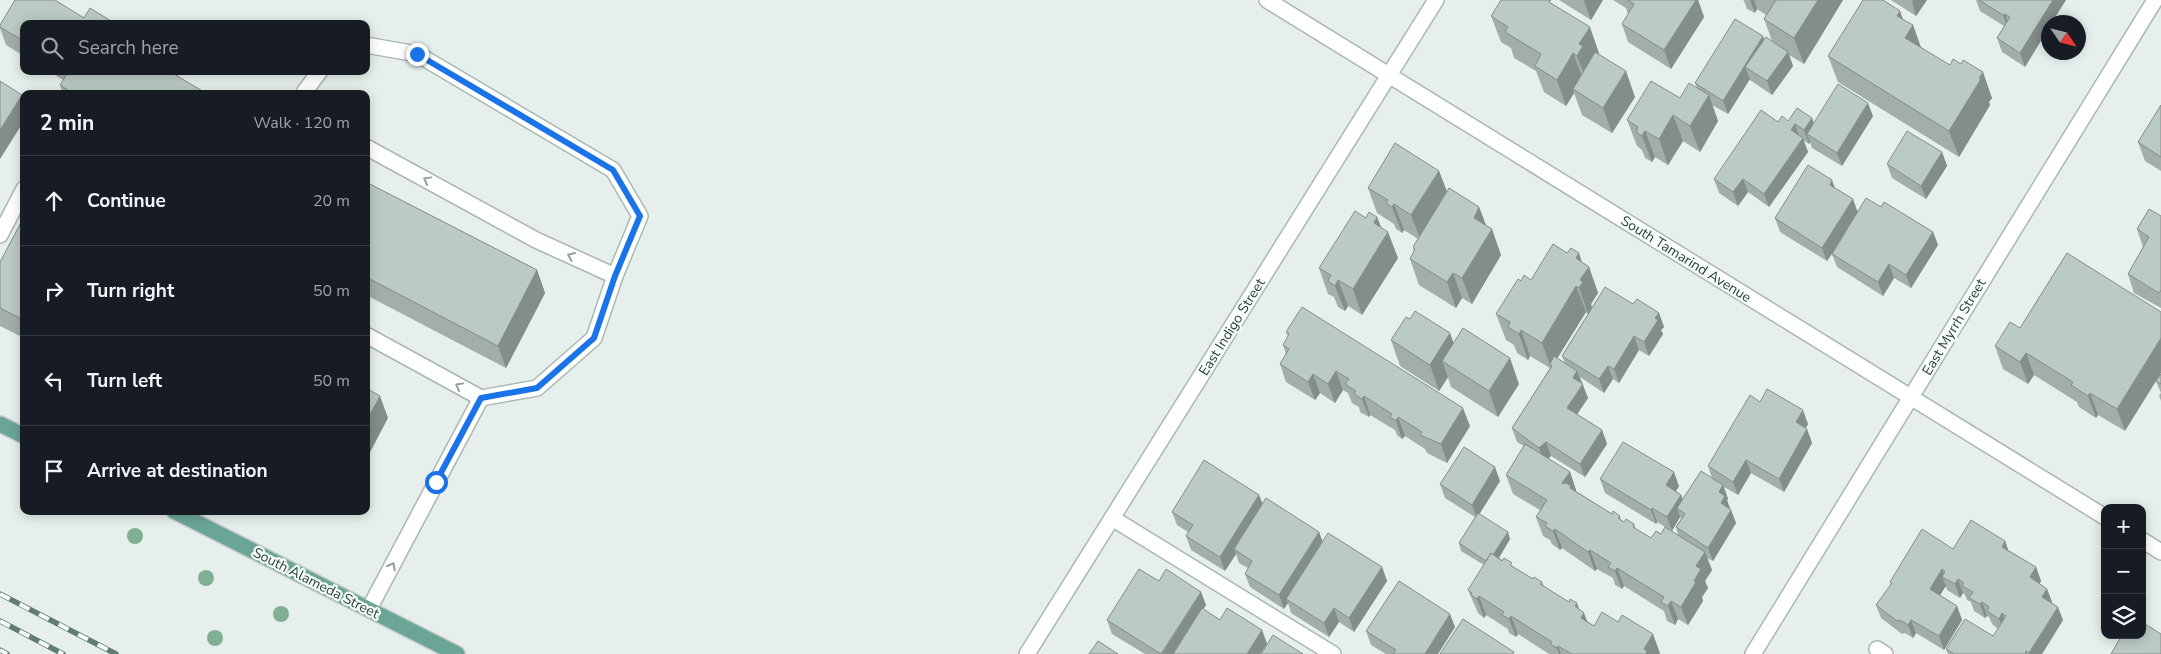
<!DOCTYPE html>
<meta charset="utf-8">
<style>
:root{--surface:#171b24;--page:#242831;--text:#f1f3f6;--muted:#9ea1a6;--line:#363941}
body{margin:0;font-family:"Nunito Sans",sans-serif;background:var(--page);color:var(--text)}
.controls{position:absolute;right:15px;bottom:15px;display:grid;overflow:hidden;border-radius:10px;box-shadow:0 2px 12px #0003}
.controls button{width:45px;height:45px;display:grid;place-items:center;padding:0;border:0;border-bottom:1px solid var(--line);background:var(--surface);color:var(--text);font:25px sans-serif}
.compass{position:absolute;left:2041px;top:15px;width:45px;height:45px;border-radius:50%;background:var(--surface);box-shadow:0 2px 12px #0003;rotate:125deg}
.stop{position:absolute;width:15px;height:15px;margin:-11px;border:4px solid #1a73e8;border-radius:50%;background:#fff}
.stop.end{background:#1a73e8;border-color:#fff;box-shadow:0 1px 5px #0008}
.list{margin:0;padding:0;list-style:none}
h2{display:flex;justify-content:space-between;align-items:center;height:65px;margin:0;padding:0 20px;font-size:21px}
h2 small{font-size:16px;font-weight:400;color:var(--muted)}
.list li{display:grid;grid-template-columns:32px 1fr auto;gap:15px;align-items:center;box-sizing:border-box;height:90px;padding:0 20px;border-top:1px solid var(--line)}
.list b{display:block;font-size:19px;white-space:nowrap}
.list em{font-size:16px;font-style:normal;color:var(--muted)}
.icon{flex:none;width:28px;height:28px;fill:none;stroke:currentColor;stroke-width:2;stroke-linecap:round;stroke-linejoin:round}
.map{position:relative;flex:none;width:2161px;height:654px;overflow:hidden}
.search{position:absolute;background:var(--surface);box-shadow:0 2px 12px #0003;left:20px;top:20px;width:350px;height:55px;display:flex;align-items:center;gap:12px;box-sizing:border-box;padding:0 18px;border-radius:10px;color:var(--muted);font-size:19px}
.panel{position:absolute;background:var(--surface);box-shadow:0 2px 12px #0003;left:20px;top:90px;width:350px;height:425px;border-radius:10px}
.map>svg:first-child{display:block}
</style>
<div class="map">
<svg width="2161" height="654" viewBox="0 0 2161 654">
<rect width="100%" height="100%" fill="#e6efeb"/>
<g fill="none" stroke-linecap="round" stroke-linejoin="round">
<defs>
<path id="service" d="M366,45L417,54L613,170L640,216L615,276L594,338L537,388L481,398
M306,94L305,91L320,71
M366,147L536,240L615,276
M0,235L24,189
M366,335L481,398L369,609
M1112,518L1333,654"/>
<path id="minor" d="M1267,0L2105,517
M2142,540L2161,552
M1877,649L1885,654
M1027,654L1436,0"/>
<path id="tertiary" d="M1753,654L2155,0"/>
<path id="primary" d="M0,424L24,436
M174,511L457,654"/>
</defs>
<use href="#service" stroke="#a8b8b2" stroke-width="18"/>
<use href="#minor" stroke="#a8b8b2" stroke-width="18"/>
<use href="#tertiary" stroke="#a8b8b2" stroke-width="18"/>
<use href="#primary" stroke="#c2cac8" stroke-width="18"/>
<use href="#service" stroke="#fff" stroke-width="15"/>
<use href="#minor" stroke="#fff" stroke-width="15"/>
<use href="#tertiary" stroke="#fff" stroke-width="15"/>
<use href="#primary" stroke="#6aa596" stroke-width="15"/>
<defs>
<path id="rail" d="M0,594L116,654
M0,621L63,654
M0,650L7,654"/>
</defs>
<use href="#rail" stroke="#5f7d75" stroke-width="5.5"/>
<use href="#rail" stroke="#f7fbf9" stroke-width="4" stroke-dasharray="11" stroke-linecap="butt"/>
</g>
<g fill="#80af93">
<circle cx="135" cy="536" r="8"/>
<circle cx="206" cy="578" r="8"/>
<circle cx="281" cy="614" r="8"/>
<circle cx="215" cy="638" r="8"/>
</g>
<path fill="#a1aea9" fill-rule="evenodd" d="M1559,0H1603L1591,20Z
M1613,0H1698L1704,17L1671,69L1628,42L1622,24L1628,14L1626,8Z
M1743,0H1843L1804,64L1789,55L1793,66L1772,95L1750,80V79L1728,114L1712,105L1718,121L1700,152L1683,141L1668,165L1655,157L1652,162L1645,158L1642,150L1637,146L1627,120L1680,98L1697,88L1695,83L1764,40L1772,41L1764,19L1766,15L1757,9L1755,13L1747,9L1744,1Z
M1891,0H1927L1916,16Z
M1976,0H2066L2052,22H2048V29L2025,67L2002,52L1997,38L2004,26L1980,11Z
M1553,4L1599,53L1598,54L1635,97L1612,133L1582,115L1574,93L1566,106L1544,92L1536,71L1514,58L1511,48L1501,42L1491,16Z
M84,18L24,24V56L6,45L0,28V25Z
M1903,20L1913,25L1921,47L1992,98L1989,102L1990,105L1959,157L1838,82L1828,56Z
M49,71H169L204,92V94H63L60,85L63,80Z
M2161,105V171L2145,161L2138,142Z
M1873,116L1842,166L1812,148L1810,142L1809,144L1803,140L1808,152L1769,207L1748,192L1738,206L1719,193L1714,179L1778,122L1788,121L1814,124Z
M1942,152L1947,166L1926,199L1892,178L1887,164Z
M1439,171L1447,192L1479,207L1486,225L1501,255L1472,304L1462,298L1456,308L1419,285L1410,259L1414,252L1413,247L1418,239L1404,230L1402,233L1396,229L1394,224L1377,213L1368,188Z
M366,182L537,270L545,293L506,368L366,295Z
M1835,188L1858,212L1881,207L1933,232L1938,245L1911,288L1894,278L1883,296L1837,267L1832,254L1827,261L1780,232L1775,218Z
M2161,216V308L2134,293L2128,274L2143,247L2137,229Z
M24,217V338L0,326V262Z
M1377,217L1381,227L1398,258L1362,315L1348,306L1345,311L1338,307L1334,297L1328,294L1319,268L1366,218Z
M2067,253L2125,431L2098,415L2096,418L2079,407L2077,402L2034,375L2028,384L2003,369L1995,346L2020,328Z
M1582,262L1589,267L1598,293L1591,304L1592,308L1633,304L1659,313L1664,327L1661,330L1663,334L1649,356L1639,350L1619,383L1613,379L1604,393L1580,377L1588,398L1577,414L1602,430L1607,444L1585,477L1551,456L1548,458L1570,472L1576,490V491L1612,514L1620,516L1621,520L1624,522L1634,524L1636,529L1651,538L1661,534L1678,535L1676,527L1681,519L1680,517L1672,531L1657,522L1656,524L1605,493L1600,479L1679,486L1676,491L1681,495L1683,499L1712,478L1708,466L1760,402L1808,424L1806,428L1812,443L1784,492L1751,473L1738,495L1724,487L1728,499L1727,500L1736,523L1713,561L1707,558L1712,570L1705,581L1708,588L1702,597L1703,601L1688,625L1678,619L1675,625L1667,621L1664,611L1624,586L1622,589L1615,585L1613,578L1597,569L1595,571L1562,548L1560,550L1552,544L1550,540L1543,536L1536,517L1540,510L1513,494L1506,475L1524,446L1517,442L1512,428L1550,368L1530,356L1528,360L1517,353L1514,345L1506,340L1496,314L1521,281L1531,280ZM1586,312L1588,314L1562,356L1565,363L1557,358Z
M1286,332L1470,426L1447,463L1427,453L1425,449L1405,436L1402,439L1397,435L1395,430L1370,415L1369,417L1360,412L1359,407L1352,403L1348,393L1343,390L1335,403L1320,393L1315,400L1286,382L1280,364L1286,354L1283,345L1288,336Z
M1391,340L1453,343L1519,384L1498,417L1451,387L1448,377L1439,391L1400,366Z
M2161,374V401L2159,395L2161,393L2156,381Z
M1500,481L1479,514L1510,539L1499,558L1533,579L1542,582L1544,586L1579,609L1588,622L1594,626L1660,653L1659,654H1549L1518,634L1516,637L1509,633L1508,629L1486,615L1484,618L1478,613L1468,590L1484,565L1461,551L1459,543L1475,517L1445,498L1440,484Z
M1259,495L1263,504L1319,532L1323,542L1382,567L1387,581L1354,632L1339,622L1329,637L1291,613L1288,603L1284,609L1250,587L1245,574L1248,568L1239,563L1236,554L1225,571L1191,550L1186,536L1188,532L1177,525L1172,512Z
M2005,541L2008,550L2036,567L2041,581L2039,584L2047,589L2052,603L2063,620L2042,654H1948L1946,649L1993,636L1998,629L1992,624L1989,617L1987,616L1985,618L1974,611L1971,602L1967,600L1965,595L1963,593L1960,598L1947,590L1946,586L1939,595L1957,606L1962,620L1944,650L1916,633L1913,638L1905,633L1902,634L1881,618L1876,605L1891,585L1890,582L1953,549Z
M1159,581L1201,592L1206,605L1203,609L1220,620L1262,630L1267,644L1260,654H1145L1112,634L1107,620Z
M1455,627L1438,654H1386L1371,645L1366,631Z"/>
<path fill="#838d89" d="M1585,0H1603L1591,20L1584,1Z
M1696,0H1698L1704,17L1671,69L1664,50Z
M1750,0H1754L1757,9L1755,13Z
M1818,0H1843L1804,64L1794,38Z
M1913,0H1927L1916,16L1912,2Z
M2053,0H2066L2052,22H2048V29L2025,67L2020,53Z
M1900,11L1908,33L1913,25L1922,51L1915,64L1897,16Z
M2005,14L2010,27L2008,29L2003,15Z
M1590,27L1599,53L1591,66L1587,82L1577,56L1579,44Z
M1763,36L1768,50L1745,67L1750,79L1728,114L1723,101Z
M1788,52L1793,66L1772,95L1767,81Z
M1573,53L1583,79L1573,89L1574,93L1566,106L1557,80Z
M1626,71L1635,97L1612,133L1603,108Z
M1983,72L1992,98L1989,102L1990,105L1959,157L1949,131Z
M22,95L24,100V121L0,159V130Z
M1709,95L1718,121L1700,152L1690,126Z
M1868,103L1873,116L1842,166L1837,153Z
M1673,115L1683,141L1668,165L1659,139Z
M1812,118L1817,131L1807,134L1810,142L1809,144L1804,130Z
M1795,124L1800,138L1791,130Z
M1645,131L1655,157L1652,162L1642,136Z
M1803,138L1808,152L1769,207L1764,194Z
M1942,152L1947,166L1926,199L1921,186Z
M1439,171L1449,197L1421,241L1411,215Z
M1743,179L1748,192L1738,206L1733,192Z
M1832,180L1837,194L1830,185Z
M1853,199L1858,213L1827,261L1822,248Z
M1394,204L1404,230L1402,233L1392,207Z
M1479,207L1489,233L1474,218Z
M1377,217L1385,238L1388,232L1398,258L1362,315L1353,289L1374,223Z
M1492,229L1501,255L1472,304L1462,278Z
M1933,232L1938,245L1911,288L1906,275Z
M1579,253L1585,272L1589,267L1598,293L1591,304L1592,308L1588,314L1579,288L1576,258Z
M1889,264L1894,278L1883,296L1878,282Z
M537,270L545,293L506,368L498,346Z
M1453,273L1462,298L1456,308L1447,282Z
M1338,280L1348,306L1345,311L1335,286Z
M1576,286L1586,312L1552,367L1550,364L1551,368L1542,343Z
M1659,313L1664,327L1661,330L1663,334L1649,356L1644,342L1655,318Z
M1521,330L1530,356L1528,360L1519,334Z
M1450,333L1459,358L1442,361L1448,377L1439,391L1430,365Z
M1634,336L1639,350L1619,383L1614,369Z
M2161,338V373L2125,431L2117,409Z
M2026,353L2034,375L2028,384L2020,362Z
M1510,358L1519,384L1498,417L1489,391Z
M1608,366L1613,379L1604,393L1599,379Z
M1336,371L1343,390L1335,403L1328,384Z
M1577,371L1588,398L1572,422L1567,408L1573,378Z
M1313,374L1320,393L1315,400L1308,382Z
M2090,393L2098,415L2096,418L2088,396Z
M380,396L388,418L366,460V422Z
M1364,396L1370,415L1369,417L1362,399Z
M1463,408L1470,426L1447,463L1441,444Z
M1803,410L1808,424L1801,436L1796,422Z
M1398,417L1405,436L1402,439L1396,421Z
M1807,429L1812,443L1784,492L1779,479Z
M1602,430L1607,444L1585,477L1580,464Z
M1546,442L1551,456L1544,462L1539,448Z
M1746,460L1751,473L1738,495L1733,482Z
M1495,467L1500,481L1477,518L1472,505Z
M1570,472L1576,490L1574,494L1562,483Z
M1674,472L1679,486L1671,499L1666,485Z
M1723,485L1728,499L1727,500L1730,510L1721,503L1719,492Z
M1259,495L1264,509L1234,549L1236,554L1225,571L1220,557Z
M1681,495L1686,508H1677L1680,517L1672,531L1667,517Z
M1652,508L1657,522L1656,524L1651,510Z
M1731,510L1736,523L1713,561L1708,548Z
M1555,529L1562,548L1560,550L1553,531Z
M1319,532L1324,546L1286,599L1288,603L1284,609L1279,595Z
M1508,532L1510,539L1492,569L1489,562Z
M2005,541L2010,555L2002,547Z
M1590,550L1597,569L1595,571L1588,552Z
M1705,552L1712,570L1705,581L1708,588L1702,597L1703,601L1688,625L1681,607L1694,581L1696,566Z
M1382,567L1387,581L1354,632L1349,618Z
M2036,567L2041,581L2035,591L2030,577Z
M1617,568L1624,586L1622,589L1615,571Z
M1942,569L1946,579L1942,577L1946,586L1935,603L1930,589Z
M1958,579L1963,593L1960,598L1955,584Z
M2047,589L2052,602L2047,611L2042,597Z
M1201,592L1206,605L1175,654H1162Z
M1479,596L1486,615L1484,618L1477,599Z
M1671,601L1678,619L1675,625L1668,606Z
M1982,602L1987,616L1985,618L1980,604Z
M1577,603L1582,617L1584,613L1591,631L1587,637L1575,606Z
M1957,606L1962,620L1944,650L1939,636Z
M2058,607L2063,620L2042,654H2029Z
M1334,608L1339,622L1329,637L1324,623Z
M2002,613L2007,627L2004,632L1999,619Z
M1450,614L1455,627L1438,654H1425Z
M1511,616L1518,634L1516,637L1509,619Z
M1911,620L1916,633L1913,638L1908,625Z
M1262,630L1267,644L1260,654H1247Z
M1653,634L1660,653L1659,654H1646L1644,649Z
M1558,646L1561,654H1559L1557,648Z"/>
<path fill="#bbcac4" stroke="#838d89" d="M15,0H55L84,18L90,8L116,24H24V41L0,27V25Z
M1501,0H1551L1549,2L1590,27L1579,44L1583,46L1577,56L1573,53L1557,80L1535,66L1541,54L1505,32L1508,27L1491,16Z
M1627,0H1696L1664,50L1622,24L1634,4Z
M1776,0H1818L1794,38L1764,19Z
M1863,0H1883L1900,11L1897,16L1913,25L1905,38L1950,65L1953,59L1961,64L1963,60L1983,72L1979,78L1981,79L1949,131L1828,56Z
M1979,0H2053L2020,53L1997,38L2010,17L2005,14L2003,15Z
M1735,19L1763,36L1723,101L1695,83Z
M1766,37L1788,52L1767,81L1745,67Z
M1595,52L1626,71L1603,108L1573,89Z
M69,71H169L204,92L203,94H74L60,85Z
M0,81L22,95L0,130Z
M1651,81L1680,98L1689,83L1709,95L1690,126L1673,115L1659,139L1645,131L1642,136L1636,132L1638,127L1627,120Z
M1838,84L1868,103L1837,153L1807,134Z
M2161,105V157L2138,142Z
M1797,108L1812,118L1804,130L1795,124L1791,130L1803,138L1764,194L1743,179L1733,192L1714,179L1761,110L1778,122L1782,116L1788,121Z
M1907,131L1942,152L1921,186L1887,164Z
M1395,143L1439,171L1411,215L1394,204L1392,207L1386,203L1388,200L1368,188Z
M1808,165L1832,180L1830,185L1853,199L1822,248L1775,218Z
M366,182L537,270L498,346L366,277Z
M1449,188L1479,207L1474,218L1492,229L1462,278L1453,273L1447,282L1410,259L1415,249L1413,247Z
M1866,198L1881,207L1884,202L1933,232L1906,275L1889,264L1878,282L1832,254Z
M2149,209L2161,216V290L2159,293L2128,274L2149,237L2137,229Z
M1355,211L1366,218L1369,212L1377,217L1374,223L1388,232L1353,289L1338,280L1335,286L1328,281L1331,275L1319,268Z
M24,217V320L0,308V262Z
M1553,244L1567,253L1571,248L1579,253L1576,258L1589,267L1580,280L1583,282L1579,288L1576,286L1542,343L1521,330L1519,334L1508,327L1510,322L1496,314L1518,279L1521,281L1524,275L1531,280Z
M2067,253L2161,312V338L2117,409L2090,393L2088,396L2071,385L2073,382L2026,353L2020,362L1995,346L2010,322L2020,328Z
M1605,287L1633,304L1637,299L1659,313L1655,318L1658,320L1644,342L1634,336L1614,369L1608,366L1599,379L1562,356Z
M1302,307L1463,408L1441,444L1420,435L1422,432L1398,417L1396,421L1390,417L1392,414L1364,396L1362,399L1354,394L1356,391L1345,384L1349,379L1336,371L1328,384L1313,374L1308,382L1280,364L1289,349L1283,345L1289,334L1286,332Z
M1415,311L1450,333L1430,365L1391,340L1406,317L1410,319Z
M1463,328L1510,358L1489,391L1442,361Z
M1554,356L1577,371L1573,378L1583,384L1567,408L1602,430L1580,464L1546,442L1539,448L1512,428L1552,366L1550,364Z
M2161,374V384L2156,381Z
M366,388L380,396L366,422Z
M1767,389L1803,410L1796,422L1807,429L1779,479L1746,460L1733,482L1708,466L1750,395L1760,402Z
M1623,442L1674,472L1666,485L1681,495L1667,517L1652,508L1651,510L1600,479Z
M1525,444L1570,472L1562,483L1564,484V482L1571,486L1570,488L1612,514L1613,511L1620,516L1618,518L1624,522L1626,519L1634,524L1633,527L1651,538L1656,531L1661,534L1665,527L1705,552L1696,566L1701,569L1694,581L1696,582L1681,607L1671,601L1668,606L1661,602L1664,597L1617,568L1615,571L1608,567L1611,563L1590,550L1588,552L1555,529L1553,531L1545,526L1547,523L1536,517L1547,500L1506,475Z
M1464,447L1495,467L1472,505L1440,484Z
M1204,460L1259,495L1220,557L1186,536L1193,525L1172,512Z
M1701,471L1723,485L1719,492L1725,496L1721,503L1731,510L1708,548L1676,527L1685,514L1677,508Z
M1266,498L1319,532L1279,595L1245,574L1252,561L1234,549Z
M1478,513L1508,532L1493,555L1491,553L1486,561L1459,543Z
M1971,520L2005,541L2002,547L2036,567L2030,577L2047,589L2042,597L2058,607L2029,653L2026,651L2025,654H1954L1946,649L1965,619L1993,636L2006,616L2002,613L1999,619L1987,611L1989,607L1982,602L1980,604L1969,598L1973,592L1962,586L1964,583L1958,579L1955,584L1942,577L1945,571L1942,569L1930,589L1957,606L1939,636L1911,620L1908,625L1900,620L1897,621L1876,605L1892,583L1890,582L1922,529L1953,549Z
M1328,533L1382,567L1349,618L1334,608L1324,623L1286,599Z
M1491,553L1502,561L1504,558L1512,563L1510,565L1533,579L1534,577L1542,582L1540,584L1569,602L1570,599L1577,603L1575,606L1584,613L1581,618L1594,626L1602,612L1618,622L1622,615L1653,634L1644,649L1647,651L1646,654H1572L1558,646L1557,648L1550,644L1552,642L1511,616L1509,619L1502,615L1504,612L1479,596L1477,599L1471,595L1472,593L1468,590Z
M1139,569L1159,581L1166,569L1201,592L1161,654L1107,620Z
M1399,581L1450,614L1425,654H1393L1396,650L1366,631Z
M1202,608L1220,620L1227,608L1262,630L1247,654H1173Z
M1463,619L1514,652L1513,654H1440Z
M2142,622L2161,634V654H2111L2122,635H2142Z
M1273,635L1303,654H1261Z
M1098,641L1118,654H1089Z"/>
<defs><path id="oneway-chevron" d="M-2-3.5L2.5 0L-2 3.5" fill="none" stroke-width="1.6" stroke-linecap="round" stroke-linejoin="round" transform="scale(1.25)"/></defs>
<g stroke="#92a09c">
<use href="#oneway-chevron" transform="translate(427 180) rotate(-151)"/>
<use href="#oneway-chevron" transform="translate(571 256) rotate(-156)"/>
<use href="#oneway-chevron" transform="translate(459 386) rotate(-151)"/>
<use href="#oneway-chevron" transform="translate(392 566) rotate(-62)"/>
</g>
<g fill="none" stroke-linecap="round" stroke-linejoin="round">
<path stroke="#1a73e8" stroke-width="6" d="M417,54L613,170L640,216L615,276L594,338L537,388L481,398L436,482"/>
</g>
<g text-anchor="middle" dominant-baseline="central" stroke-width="4.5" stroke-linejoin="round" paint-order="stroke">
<g font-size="14" fill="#24423a" stroke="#f7fbf9">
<text transform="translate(1686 259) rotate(32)">South Tamarind Avenue</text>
<text transform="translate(1232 327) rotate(-58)">East Indigo Street</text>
<text transform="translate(1954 327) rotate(-59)">East Myrrh Street</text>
<text transform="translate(316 583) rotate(27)">South Alameda Street</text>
</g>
</g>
</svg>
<div class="controls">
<button>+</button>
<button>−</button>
<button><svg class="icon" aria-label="layers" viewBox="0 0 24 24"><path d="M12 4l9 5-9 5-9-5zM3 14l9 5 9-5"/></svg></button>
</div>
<svg class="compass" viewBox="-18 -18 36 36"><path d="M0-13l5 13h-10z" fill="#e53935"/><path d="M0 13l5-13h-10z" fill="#9ea1a6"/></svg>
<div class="stop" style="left:436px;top:482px"></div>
<div class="stop end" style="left:417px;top:54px"></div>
<div class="search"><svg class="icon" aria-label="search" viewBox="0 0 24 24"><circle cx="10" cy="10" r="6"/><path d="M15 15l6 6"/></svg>Search here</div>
<section class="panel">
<h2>2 min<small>Walk · 120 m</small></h2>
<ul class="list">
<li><svg class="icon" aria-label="ahead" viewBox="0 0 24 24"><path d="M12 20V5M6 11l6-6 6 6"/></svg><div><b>Continue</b></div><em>20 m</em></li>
<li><svg class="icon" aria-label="right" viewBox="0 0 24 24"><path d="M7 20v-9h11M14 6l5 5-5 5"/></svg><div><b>Turn right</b></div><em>50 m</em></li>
<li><svg class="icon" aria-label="left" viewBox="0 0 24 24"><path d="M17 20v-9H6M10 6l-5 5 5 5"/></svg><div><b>Turn left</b></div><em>50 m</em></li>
<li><svg class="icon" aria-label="arrive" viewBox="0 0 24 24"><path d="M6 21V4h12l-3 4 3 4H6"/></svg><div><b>Arrive at destination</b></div></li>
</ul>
</section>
</div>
